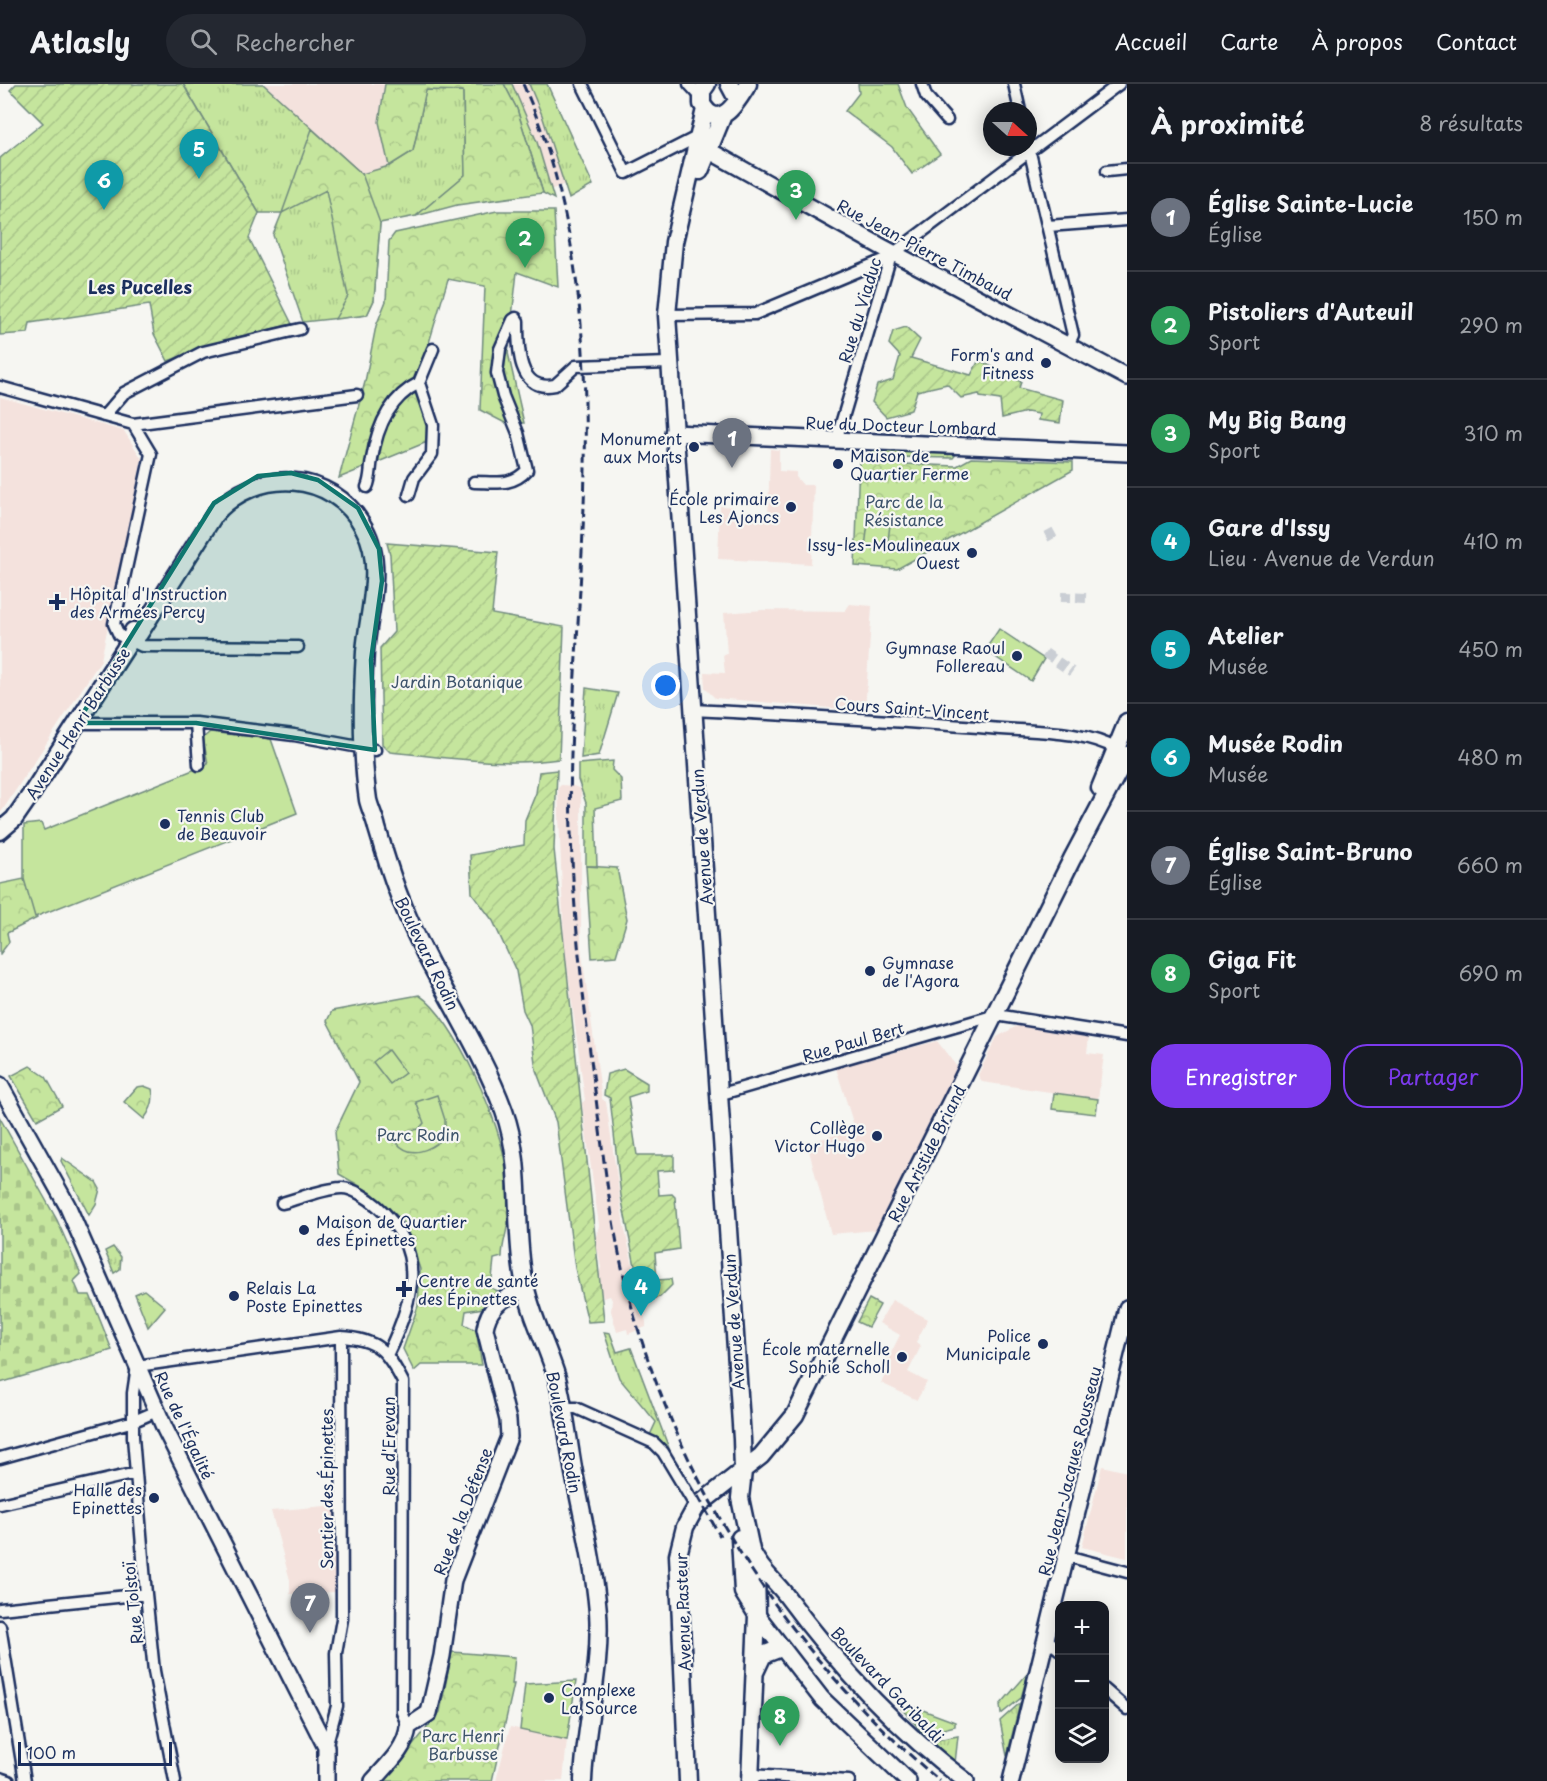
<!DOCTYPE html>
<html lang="fr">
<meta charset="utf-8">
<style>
:root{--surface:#171b24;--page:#242831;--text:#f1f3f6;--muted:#9ea1a6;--line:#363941;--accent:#7c3aed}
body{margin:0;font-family:"Playpen Sans",sans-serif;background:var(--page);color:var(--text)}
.controls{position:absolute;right:18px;bottom:18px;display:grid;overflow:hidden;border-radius:12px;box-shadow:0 3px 15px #0003}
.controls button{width:54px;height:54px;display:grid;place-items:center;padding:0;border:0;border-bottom:2px solid var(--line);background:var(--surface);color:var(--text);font:30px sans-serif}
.compass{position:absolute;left:983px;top:18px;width:54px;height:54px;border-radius:50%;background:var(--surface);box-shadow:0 3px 15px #0003;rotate:111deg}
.scale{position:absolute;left:18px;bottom:15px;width:154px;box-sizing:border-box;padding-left:6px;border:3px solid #1b2f5e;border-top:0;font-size:16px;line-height:21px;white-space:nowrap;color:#1b2f5e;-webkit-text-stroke:4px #f6f6f2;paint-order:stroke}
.you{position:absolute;left:666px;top:602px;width:21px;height:21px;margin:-15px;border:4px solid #fff;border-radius:50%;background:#1a73e8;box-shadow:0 0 0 9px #1a73e833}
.badge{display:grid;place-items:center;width:39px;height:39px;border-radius:50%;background:var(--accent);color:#fff;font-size:20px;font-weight:700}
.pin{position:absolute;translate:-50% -50px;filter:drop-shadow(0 2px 3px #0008)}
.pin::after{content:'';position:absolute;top:32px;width:21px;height:18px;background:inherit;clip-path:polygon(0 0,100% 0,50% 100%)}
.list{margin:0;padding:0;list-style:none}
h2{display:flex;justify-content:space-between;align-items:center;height:78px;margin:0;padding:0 24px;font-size:26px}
h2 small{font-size:20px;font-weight:400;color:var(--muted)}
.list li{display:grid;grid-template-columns:39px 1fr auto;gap:18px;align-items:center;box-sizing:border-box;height:108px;padding:0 24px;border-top:2px solid var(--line)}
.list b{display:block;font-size:22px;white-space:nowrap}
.list p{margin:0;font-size:20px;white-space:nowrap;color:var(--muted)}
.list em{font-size:20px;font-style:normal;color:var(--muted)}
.actions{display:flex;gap:12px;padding:18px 24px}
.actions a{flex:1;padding:14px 0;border:2px solid var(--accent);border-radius:24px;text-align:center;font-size:21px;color:var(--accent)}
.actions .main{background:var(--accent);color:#fff}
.icon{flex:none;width:33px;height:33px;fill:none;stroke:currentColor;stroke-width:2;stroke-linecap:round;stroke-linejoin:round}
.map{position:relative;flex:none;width:1127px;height:1697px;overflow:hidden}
header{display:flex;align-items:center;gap:36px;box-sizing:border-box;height:84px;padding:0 30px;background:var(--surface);border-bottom:2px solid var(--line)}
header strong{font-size:28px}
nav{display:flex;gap:33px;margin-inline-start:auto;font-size:21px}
.search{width:420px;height:54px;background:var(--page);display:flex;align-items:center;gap:15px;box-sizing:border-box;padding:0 21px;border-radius:33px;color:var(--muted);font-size:22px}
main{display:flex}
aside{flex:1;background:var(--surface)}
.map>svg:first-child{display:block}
</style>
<header>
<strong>Atlasly</strong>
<div class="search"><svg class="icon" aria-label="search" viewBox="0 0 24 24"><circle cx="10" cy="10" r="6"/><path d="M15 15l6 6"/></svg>Rechercher</div>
<nav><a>Accueil</a><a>Carte</a><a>À propos</a><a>Contact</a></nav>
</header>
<main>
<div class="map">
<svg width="1127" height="1697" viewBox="0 0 1127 1697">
<defs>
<pattern id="grass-tufts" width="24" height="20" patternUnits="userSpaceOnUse" patternTransform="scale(1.5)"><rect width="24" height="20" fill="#c5e59d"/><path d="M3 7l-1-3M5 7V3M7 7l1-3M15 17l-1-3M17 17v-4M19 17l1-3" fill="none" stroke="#a9c58a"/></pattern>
<pattern id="forest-crowns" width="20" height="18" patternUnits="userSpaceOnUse" patternTransform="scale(1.5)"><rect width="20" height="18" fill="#c5e59d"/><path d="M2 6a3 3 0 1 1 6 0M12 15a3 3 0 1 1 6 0" fill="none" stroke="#a9c58a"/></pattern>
<pattern id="cemetery-stones" width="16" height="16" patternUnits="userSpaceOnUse" patternTransform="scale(1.5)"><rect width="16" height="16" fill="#c5e59d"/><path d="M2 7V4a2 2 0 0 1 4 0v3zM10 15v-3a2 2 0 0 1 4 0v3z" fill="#a9c58a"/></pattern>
<pattern id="garden-furrows" width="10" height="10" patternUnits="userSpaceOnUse" patternTransform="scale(1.5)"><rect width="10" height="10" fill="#c5e59d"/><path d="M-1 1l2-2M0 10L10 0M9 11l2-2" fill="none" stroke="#a9c58a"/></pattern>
</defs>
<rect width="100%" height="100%" fill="#f6f6f2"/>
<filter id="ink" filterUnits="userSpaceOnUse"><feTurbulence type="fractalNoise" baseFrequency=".0167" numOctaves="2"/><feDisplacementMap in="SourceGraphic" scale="12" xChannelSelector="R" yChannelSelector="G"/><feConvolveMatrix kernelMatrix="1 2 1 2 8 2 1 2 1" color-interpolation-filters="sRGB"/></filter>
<g filter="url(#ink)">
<path fill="#f4e2dd" d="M263,0H536L575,96L543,109L457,121L380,139L362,90Z
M0,313L124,347L142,375L101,576L0,730Z
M770,365L779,366V387L796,388V393L803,401H814L811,480L718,475L720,422L734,423L733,434L768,436Z
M850,520L872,522L865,627L715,614L705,604L704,588L725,589L723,571L727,570L724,529L763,526L845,527Z
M561,701L573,702L581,705V863L602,1015L606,1018L624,1142L646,1238V1243L628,1250L627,1245L617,1248L611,1227L612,1216L610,1212L603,1214L598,1194L601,1184L598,1167L595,1165L599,1141L582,1019L585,1016L564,859L558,704Z
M1017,942L1089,953L1087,969L1104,971L1098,1015L982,998L978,991L997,953Z
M937,957L957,983L876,1146L831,1150L807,1059L855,1045L836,984Z
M892,1216L928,1235L916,1258L921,1262L908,1288L927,1298L917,1316L881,1299L887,1287L883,1285L900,1251L879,1239Z
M1102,1382L1127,1388V1474L1082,1463Z
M336,1421L337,1494L335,1508L290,1510V1496L271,1427Z
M510,1643L567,1656L563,1697H496Z"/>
<path fill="url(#grass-tufts)" stroke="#708a7e" stroke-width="1.5" d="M183,0H263L362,90L389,82L413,67L426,6L463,7L465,91L416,132L380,139L374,216L367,231L303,238L273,151L282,129H259Z
M504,0H512L537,58L554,115L543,109L517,25Z
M529,0H547L593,101L569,115L542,31Z
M586,604L618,609L599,671L581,674Z
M613,677L612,686L621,695L622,717L595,724L597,782H586V719L578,696V680Z
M62,1074L96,1098L100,1105L96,1120L89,1131L61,1077Z
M113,1163L121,1173L120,1185L114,1189L105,1167Z
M144,1206L165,1223L148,1243L135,1210Z
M604,1248L610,1249L617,1268L631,1264L670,1367L650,1351L656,1338L619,1294Z
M1028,1589L1021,1614L1001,1630L1000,1621Z
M1020,1619L1007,1672L1000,1637Z
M912,1622L955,1638V1642L924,1650L900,1623Z
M958,1652L955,1679L932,1657Z"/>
<path fill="url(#forest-crowns)" stroke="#708a7e" stroke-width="1.5" d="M385,0H504L517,25L543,109L457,121L416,132L465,91L463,7L426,6L413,67L389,82L379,38Z
M858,0H898L907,24L940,70L912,90L892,63L845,27L859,9Z
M312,45L362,90L380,139L374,216L367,231L335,235L348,212L326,106L282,129Z
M497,127H554L558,203L517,188L508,269L524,339H505L480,326L485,202L448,195L417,299L432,356L339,394L365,298L376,242L386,217L389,157L395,149Z
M868,363L958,368L953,374L899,373L903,380L957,382L971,374L1073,378V386L897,485L855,482L859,377L871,372Z
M586,782L617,784L627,835L616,872L592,874Z
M24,795L37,834L7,849L9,858L0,870V800Z
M419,911C455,934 503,1043 506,1086C507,1102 508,1120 508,1137C507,1149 502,1160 502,1173L494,1175L491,1204L498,1207L483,1224L466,1227L464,1240L476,1246L482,1281H421L414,1287L403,1265L418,1222L420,1185L403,1137L372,1109L339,1090L335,1048L359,998L327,937L332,927Z
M30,982L46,993L62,1022L37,1036L11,992Z
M144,1002L152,1005C155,1017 151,1026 144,1035L124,1018L137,1003Z
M869,1215L880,1221L868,1243L857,1238Z
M452,1568L515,1573L512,1600H514L492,1697H384L440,1628Z"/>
<path fill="url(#cemetery-stones)" stroke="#708a7e" stroke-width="1.5" d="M0,1034L57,1136L81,1190L74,1197L80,1211H90L112,1266L0,1299Z"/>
<path fill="url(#garden-furrows)" stroke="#708a7e" stroke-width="1.5" d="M16,0H183L259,129L249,154L292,240L222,257L168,277L154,250L149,221L30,239L28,249L0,251V74L43,39L10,6Z
M906,243L920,256L911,274L971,291L979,276L1021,298L1019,304L1063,316L1060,339L1038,336L1039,330L1027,328L1002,334L1000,316L980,313L979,310L961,314L947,300L917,307L911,326L886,333L872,318L877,301L893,296L900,272L889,260L893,247Z
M387,459L498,468L492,530L564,543L559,675C504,683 446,673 390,668L382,660L380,564L394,548L390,470Z
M557,686L554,765L604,1237L588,1238L575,1184L556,1038L536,986L530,941L523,926L516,887L493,837L472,809L470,771L524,761L525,736L536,709L539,688Z
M624,985L647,999V1007L628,1013L637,1071H674V1086L657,1087L659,1111L672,1110L675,1113L679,1165L655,1169L657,1196L671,1195L672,1201L660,1213L642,1217L621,1112L610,1014L604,1011L607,990Z"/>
<path fill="#c5e59d" stroke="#708a7e" stroke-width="1.5" d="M869,431L891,433L887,464L865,463Z
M999,545L1044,575L1031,597L985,566Z
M210,648L271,655L297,729L35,833L24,795V741L41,739L44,746L208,680L203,654Z
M388,966L405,989L390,1000L373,978Z
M1054,1009L1098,1015L1096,1030L1052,1025Z
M437,1011L445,1036V1053C430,1066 411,1076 396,1058L403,1048L419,1045L424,1039L416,1018Z
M576,1597L567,1656L520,1646L525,1600Z"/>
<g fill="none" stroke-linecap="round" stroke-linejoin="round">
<path stroke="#caced4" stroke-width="10" stroke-dasharray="10 5" stroke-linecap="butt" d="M1046,453L1057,447
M1061,513L1089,514
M1045,569L1072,588"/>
<defs>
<path id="street" d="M582,0L626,89L699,52
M689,0L701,13
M922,0L926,12L947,36
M1014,0L1020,27
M1028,60L1073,251L1068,261
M1107,87L1127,85
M1048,142L1127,136
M667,231L755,230L886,175L1119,0
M419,299L433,265
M0,303L133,340L151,370L114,540L119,551L142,562L298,563
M104,332L124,309L203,268L300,245
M133,340L357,311
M836,357L892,168
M474,398C494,398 512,403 527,386L518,349L503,312L497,289L500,265L513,236L516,234L518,237C518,262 517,309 555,301L576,282L669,279
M367,403C371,394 370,385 372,375C377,343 389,314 419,299L433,341L432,370L414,394L409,411
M692,626C791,631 890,636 989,644C1031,648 1082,645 1119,666
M77,639H196L294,651L375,666
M196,639L199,681
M718,1011L996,931L1127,952
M282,1119C301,1114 322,1105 341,1104C352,1103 369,1115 377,1122C428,1166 414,1216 388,1269
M563,1324H576L654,1359L663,1368L696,1423
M0,1374L134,1337L157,1327
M0,1420L136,1389
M1067,1472L1127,1488
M0,1525L146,1510
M0,1542L25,1697
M1046,1555L1060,1566
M1104,1605L1127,1625
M326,1663L337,1622L336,1569L342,1535L341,1253
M750,1691L849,1697
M0,1694L9,1697
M175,1697L154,1587L146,1510L133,1353V1309L137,1282L341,1253C378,1255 387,1267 403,1298L402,1628L408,1643"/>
<path id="secondary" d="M708,66L882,163L1127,293
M673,349L1127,369
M0,1001L67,1121L165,1345L326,1663V1697
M754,1471C761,1486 774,1496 785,1510C836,1579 895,1645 966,1697
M757,1531L822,1615L908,1697
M373,1697C387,1681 406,1665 408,1643L429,1629L442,1572L453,1496L509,1353L508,1336L485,1245C488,1222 505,1211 526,1207
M1011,1697L1127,1224"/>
<path id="primary" d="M707,0L702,7V20C720,50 738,16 748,0
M729,0L737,15
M705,25L674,158L667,231L742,1355L743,1387L740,1414L756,1490L757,1531L750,1697
M700,87L723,31
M130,557L139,550L215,430C256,383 333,386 364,444C385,481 368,528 365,568C362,615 361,668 368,716C370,725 375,734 377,744C385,770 392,796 403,821C431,892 478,956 504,1027C524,1082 513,1140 524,1196C530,1230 547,1261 557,1294C565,1325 568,1357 574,1389C583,1435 594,1481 598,1528C602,1585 585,1640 583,1697
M1100,704L1127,638
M0,747L14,735L32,709L130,557L133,547
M740,1454L743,1508L756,1529
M755,1588L763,1571L781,1564
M688,1697L678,1471L685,1443L696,1423L761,1372L795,1331L1072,775L1127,671"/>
</defs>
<use href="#street" stroke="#1b2f5e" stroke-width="15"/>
<use href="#secondary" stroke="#1b2f5e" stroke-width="20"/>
<use href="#primary" stroke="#1b2f5e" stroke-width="21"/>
<use href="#street" stroke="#f6f6f2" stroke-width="10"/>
<use href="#secondary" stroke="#f6f6f2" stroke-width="15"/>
<use href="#primary" stroke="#f6f6f2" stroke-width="16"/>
<path stroke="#1b2f5e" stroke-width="3" stroke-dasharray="9 4.5" stroke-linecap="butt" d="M523,0C613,203 582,431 572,646C566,762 578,876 593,991C603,1069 611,1148 632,1224C684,1410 792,1573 940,1697
M698,1412L720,1452"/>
</g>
</g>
<path fill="#0f766e" fill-opacity="0.2" stroke="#0f766e" stroke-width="4.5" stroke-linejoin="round" d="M291,389L318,396L358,424L379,465L382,497L371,576L375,666L196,639H77L214,419L258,392Z"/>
<g fill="#1b2f5e" stroke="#f6f6f2" stroke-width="2">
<circle cx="1046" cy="279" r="6"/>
<circle cx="694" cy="363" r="6"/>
<circle cx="838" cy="380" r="6"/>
<circle cx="791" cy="423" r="6"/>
<circle cx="972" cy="469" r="6"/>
<path d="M54 509h6v6h6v6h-6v6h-6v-6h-6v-6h6z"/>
<circle cx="1017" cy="572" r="6"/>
<circle cx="165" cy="740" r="6"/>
<circle cx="870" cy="887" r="6"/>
<circle cx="877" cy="1052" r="6"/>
<circle cx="304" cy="1146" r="6"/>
<path d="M401 1196h6v6h6v6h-6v6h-6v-6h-6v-6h6z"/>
<circle cx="234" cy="1212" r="6"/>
<circle cx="1043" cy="1260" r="6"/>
<circle cx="902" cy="1273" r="6"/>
<circle cx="154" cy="1414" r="6"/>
<circle cx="549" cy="1614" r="6"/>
</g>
<g text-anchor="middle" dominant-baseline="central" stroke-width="4.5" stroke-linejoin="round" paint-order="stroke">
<g font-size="16" fill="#1b2f5e" stroke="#f6f6f2">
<text transform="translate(925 165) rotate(28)">Rue Jean-Pierre Timbaud</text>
<text transform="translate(859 226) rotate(-73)">Rue du Viaduc</text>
<text transform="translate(901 341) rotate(2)">Rue du Docteur Lombard</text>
<text transform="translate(912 624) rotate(4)">Cours Saint-Vincent</text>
<text transform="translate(77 639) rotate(-57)">Avenue Henri Barbusse</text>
<text transform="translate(701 753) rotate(-94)">Avenue de Verdun</text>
<text transform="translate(428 869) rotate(64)">Boulevard Rodin</text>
<text transform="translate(853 957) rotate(-16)">Rue Paul Bert</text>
<text transform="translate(926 1069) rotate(-63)">Rue Aristide Briand</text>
<text transform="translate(733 1238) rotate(-94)">Avenue de Verdun</text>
<text transform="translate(185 1341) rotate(65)">Rue de l'Égalité</text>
<text transform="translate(565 1348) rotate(79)">Boulevard Rodin</text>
<text transform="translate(388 1362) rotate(-90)">Rue d'Erevan</text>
<text transform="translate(1069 1387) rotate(-76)">Rue Jean-Jacques Rousseau</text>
<text transform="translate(326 1405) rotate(-90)">Sentier des Épinettes</text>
<text transform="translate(462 1427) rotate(-69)">Rue de la Défense</text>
<text transform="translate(132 1519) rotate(-96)">Rue Tolstoï</text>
<text transform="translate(682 1528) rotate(-92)">Avenue Pasteur</text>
<text transform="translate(888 1600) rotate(46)">Boulevard Garibaldi</text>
</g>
<g font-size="16" fill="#1b2f5e" stroke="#f6f6f2" text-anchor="end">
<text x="1034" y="270">Form's and<tspan x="1034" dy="18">Fitness</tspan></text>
<text x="682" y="354">Monument<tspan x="682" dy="18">aux Morts</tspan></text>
<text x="850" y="371" text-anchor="start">Maison de<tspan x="850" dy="18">Quartier Ferme</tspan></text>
<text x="779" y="414">École primaire<tspan x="779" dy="18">Les Ajoncs</tspan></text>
<text x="960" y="460">Issy-les-Moulineaux<tspan x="960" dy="18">Ouest</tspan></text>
<text x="70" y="509" text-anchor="start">Hôpital d'Instruction<tspan x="70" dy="18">des Armées Percy</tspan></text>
<text x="1005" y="563">Gymnase Raoul<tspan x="1005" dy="18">Follereau</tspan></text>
<text x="177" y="731" text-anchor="start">Tennis Club<tspan x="177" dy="18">de Beauvoir</tspan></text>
<text x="882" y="878" text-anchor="start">Gymnase<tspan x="882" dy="18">de l'Agora</tspan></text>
<text x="865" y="1043">Collège<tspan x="865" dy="18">Victor Hugo</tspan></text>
<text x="316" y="1137" text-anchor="start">Maison de Quartier<tspan x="316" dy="18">des Épinettes</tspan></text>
<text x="418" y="1196" text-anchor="start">Centre de santé<tspan x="418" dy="18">des Épinettes</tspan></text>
<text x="246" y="1203" text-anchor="start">Relais La<tspan x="246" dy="18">Poste Epinettes</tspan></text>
<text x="1031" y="1251">Police<tspan x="1031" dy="18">Municipale</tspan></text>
<text x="890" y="1264">École maternelle<tspan x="890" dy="18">Sophie Scholl</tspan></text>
<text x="142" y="1405">Halle des<tspan x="142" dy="18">Epinettes</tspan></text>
<text x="561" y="1605" text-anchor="start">Complexe<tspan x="561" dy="18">La Source</tspan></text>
</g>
<g font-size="16" fill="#3d536b" stroke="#f6f6f2">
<text x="904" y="417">Parc de la<tspan x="904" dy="18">Résistance</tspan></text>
<text x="457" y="597">Jardin Botanique</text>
<text x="418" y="1050">Parc Rodin</text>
<text x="463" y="1651">Parc Henri<tspan x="463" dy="18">Barbusse</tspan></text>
</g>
<g font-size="18" font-weight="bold" fill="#1b2f5e" stroke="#f6f6f2">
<text x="140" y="202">Les Pucelles</text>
</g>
</g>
</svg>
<div class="controls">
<button>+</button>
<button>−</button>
<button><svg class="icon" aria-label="layers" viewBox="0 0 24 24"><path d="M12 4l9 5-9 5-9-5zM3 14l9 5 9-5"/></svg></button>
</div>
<svg class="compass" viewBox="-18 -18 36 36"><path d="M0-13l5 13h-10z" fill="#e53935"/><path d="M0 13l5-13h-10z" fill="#9ea1a6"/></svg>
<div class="scale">100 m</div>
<div class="you"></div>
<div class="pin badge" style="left:732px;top:384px;background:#6b7280">1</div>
<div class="pin badge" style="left:525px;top:184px;background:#2e9e5b">2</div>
<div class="pin badge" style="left:796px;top:136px;background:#2e9e5b">3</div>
<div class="pin badge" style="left:641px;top:1232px;background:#0f9aa8">4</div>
<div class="pin badge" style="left:199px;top:95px;background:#0f9aa8">5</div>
<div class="pin badge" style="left:104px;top:126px;background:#0f9aa8">6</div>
<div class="pin badge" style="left:310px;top:1549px;background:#6b7280">7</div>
<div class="pin badge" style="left:780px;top:1662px;background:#2e9e5b">8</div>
</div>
<aside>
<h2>À proximité<small>8 résultats</small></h2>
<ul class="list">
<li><span class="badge" style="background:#6b7280">1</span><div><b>Église Sainte-Lucie</b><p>Église</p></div><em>150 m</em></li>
<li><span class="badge" style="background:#2e9e5b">2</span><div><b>Pistoliers d'Auteuil</b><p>Sport</p></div><em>290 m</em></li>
<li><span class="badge" style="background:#2e9e5b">3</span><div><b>My Big Bang</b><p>Sport</p></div><em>310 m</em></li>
<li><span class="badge" style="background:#0f9aa8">4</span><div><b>Gare d'Issy</b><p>Lieu · Avenue de Verdun</p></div><em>410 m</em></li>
<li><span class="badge" style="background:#0f9aa8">5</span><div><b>Atelier</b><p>Musée</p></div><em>450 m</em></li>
<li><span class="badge" style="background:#0f9aa8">6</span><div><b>Musée Rodin</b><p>Musée</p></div><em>480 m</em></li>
<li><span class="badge" style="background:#6b7280">7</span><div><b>Église Saint-Bruno</b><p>Église</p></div><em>660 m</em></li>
<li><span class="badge" style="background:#2e9e5b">8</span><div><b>Giga Fit</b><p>Sport</p></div><em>690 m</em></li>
</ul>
<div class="actions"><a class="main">Enregistrer</a><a>Partager</a></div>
</aside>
</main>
